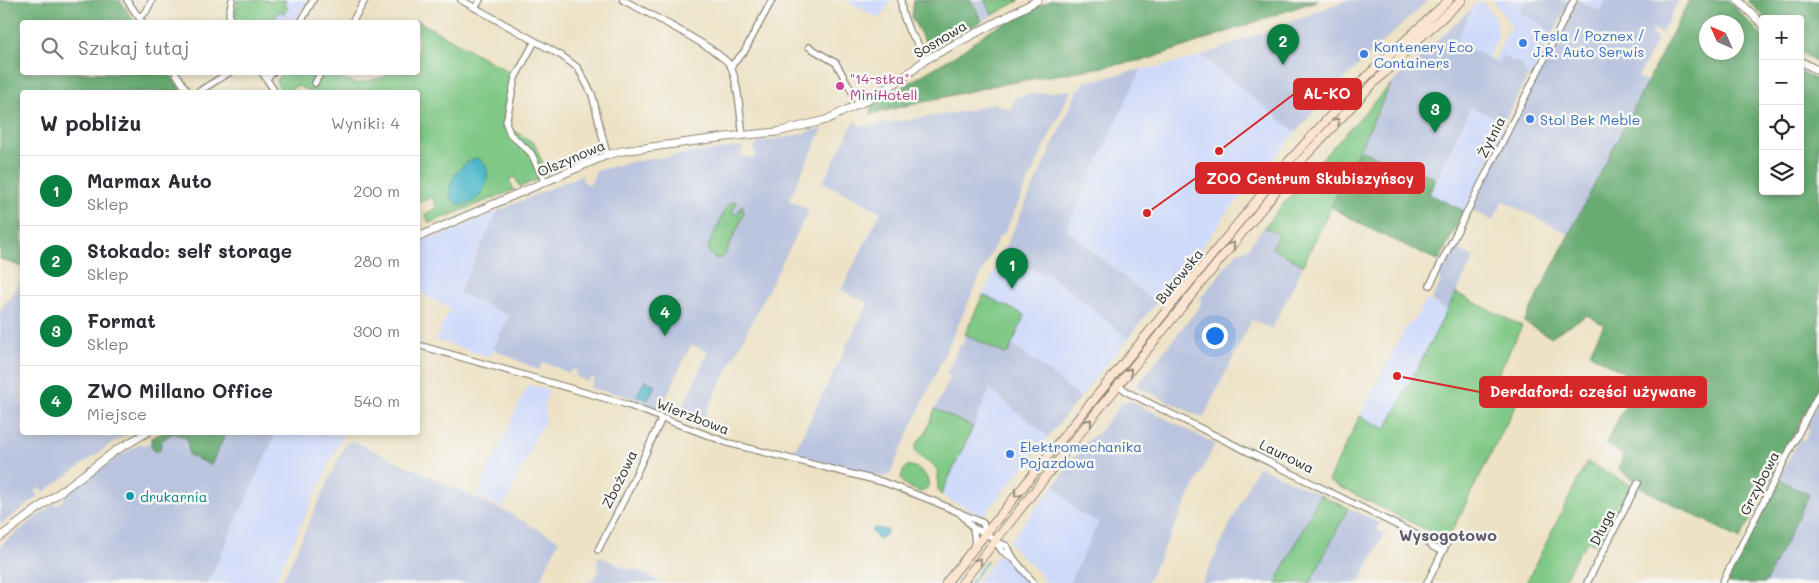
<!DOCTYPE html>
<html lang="pl">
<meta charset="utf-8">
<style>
:root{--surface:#fff;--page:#f7f7f7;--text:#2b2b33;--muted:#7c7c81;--line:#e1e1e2;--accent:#0b8043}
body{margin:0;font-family:Mali,sans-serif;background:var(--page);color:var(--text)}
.controls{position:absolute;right:15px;top:15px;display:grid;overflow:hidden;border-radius:5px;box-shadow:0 2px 8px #0003}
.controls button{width:45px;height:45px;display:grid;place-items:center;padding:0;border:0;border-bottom:1px solid var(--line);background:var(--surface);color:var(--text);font:25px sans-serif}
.compass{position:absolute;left:1699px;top:15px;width:45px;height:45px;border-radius:50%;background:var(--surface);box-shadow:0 2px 8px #0003;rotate:315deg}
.you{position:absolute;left:1214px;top:335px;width:18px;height:18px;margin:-12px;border:4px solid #fff;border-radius:50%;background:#1a73e8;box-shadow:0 0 0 8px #1a73e833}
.badge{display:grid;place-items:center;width:32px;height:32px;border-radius:50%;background:var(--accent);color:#fff;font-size:16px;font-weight:700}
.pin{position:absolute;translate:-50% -41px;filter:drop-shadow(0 1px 2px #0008)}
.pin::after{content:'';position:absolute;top:26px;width:18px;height:15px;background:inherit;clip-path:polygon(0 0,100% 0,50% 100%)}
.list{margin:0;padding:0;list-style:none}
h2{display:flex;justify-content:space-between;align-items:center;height:65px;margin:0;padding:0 20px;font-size:21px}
h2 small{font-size:16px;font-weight:400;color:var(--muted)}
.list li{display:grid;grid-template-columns:32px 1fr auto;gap:15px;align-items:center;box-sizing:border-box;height:70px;padding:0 20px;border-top:1px solid var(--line)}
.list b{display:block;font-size:19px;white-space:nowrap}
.list p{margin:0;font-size:16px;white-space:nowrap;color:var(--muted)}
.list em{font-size:16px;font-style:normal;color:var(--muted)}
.icon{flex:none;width:28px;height:28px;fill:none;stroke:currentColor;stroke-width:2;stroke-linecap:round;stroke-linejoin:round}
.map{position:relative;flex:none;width:1819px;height:583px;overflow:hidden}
.search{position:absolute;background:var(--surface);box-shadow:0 2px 8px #0003;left:20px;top:20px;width:400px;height:55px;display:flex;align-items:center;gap:12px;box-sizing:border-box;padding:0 18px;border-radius:5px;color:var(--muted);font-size:19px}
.panel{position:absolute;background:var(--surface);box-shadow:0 2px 8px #0003;left:20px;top:90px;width:400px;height:345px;border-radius:5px}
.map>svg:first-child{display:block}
</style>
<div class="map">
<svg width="1819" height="583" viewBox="0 0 1819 583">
<rect width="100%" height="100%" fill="#f6f6f2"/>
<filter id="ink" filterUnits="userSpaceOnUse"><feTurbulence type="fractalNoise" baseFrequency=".02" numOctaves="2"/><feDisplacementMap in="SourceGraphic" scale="10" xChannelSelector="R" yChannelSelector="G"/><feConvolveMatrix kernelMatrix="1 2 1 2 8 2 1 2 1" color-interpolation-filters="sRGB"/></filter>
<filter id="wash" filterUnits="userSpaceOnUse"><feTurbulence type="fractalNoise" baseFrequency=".0096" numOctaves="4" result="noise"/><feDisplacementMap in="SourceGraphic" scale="20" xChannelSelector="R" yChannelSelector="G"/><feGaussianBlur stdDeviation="1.12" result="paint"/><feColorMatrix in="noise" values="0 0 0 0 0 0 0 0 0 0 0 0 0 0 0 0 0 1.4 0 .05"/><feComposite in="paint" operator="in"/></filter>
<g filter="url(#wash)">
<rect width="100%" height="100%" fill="#ede2c5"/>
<path fill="#cfdafa" d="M237,0H267L271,2L272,0H308L295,22H243L241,18L235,19Z
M846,0H891L880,19Z
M1481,0L1495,17L1498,30V38L1488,58L1456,42L1471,9Z
M1493,0H1527L1518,12L1541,24L1551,34L1543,45L1545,51L1533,74L1528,76L1520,64L1502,56L1499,63L1494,61L1511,26Z
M1577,0H1606L1600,11Z
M1201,56L1296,132L1231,209L1229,208L1220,224L1156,303L1066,229L1141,69L1160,67Z
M1472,106L1504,122L1502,135L1464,211L1429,194Z
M498,211L459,291L509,316L490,357L435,340L451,308L418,292V242L430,237L434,238Z
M1002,254L1044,274L1046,272L1128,338L1080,397L1012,344L1025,315L983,295Z
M1426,300L1448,310L1386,429L1360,416L1408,323L1412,324Z
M528,385L549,390L544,404L546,417L503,508L477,495Z
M990,389L1048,437L985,514L980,515L941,495Z
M276,433H344L274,583H208Z
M1055,484L1076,511L1099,522L1069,583H1042L1044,579L1028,561H1025L1009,542Z
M998,555H1002L1030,583H977Z"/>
<path fill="#bac4de" d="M971,0H984L993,15L982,21Z
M1347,0H1428L1343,80L1296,132L1201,56Z
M1527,0H1571L1555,30L1551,34L1541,24L1518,12Z
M1577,0L1600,11L1606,0H1679L1661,34L1653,30L1651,34L1658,38L1638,77L1647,82L1569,234L1503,201L1493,221L1470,209Z
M1471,9L1456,42L1499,63L1502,56L1520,64L1528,76L1504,122L1471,107L1436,179L1400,161L1398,164L1359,150L1391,84Z
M1141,69L1066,229L1156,303L1128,338L1046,272L1044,275L1002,254L1078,90L1085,82Z
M1071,90L1005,232L999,237L978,281L890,474L883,477L793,454L868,303L841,290L881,212L823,182L855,120L861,127L967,111L994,103L1010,110L1016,96Z
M823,128L789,200L809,210L699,426L678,418L708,351L691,345L660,410L627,396L590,388L594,379L590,377L588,382L575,376L577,371L572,369L569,373L543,362L539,370L493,349L509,316L459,292L498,211L575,178L583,176L582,181L590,185L596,171L631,162L744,146L740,155L753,159L756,153L753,150L759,142L789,137Z
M1264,227L1311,250L1272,329L1252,320L1203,418L1138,387L1137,385L1200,306L1201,298L1239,250L1241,252L1249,247Z
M1452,246L1474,257L1448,310L1431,301L1441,281L1438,275L1447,256L1450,255L1452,251Z
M22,281V432L129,433L118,439L44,492L41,487L34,492L39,496L0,525V310Z
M965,334L1005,354L1012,344L1080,397L1048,437L990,389L973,427L935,409L951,376L946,374L959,346L963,345Z
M1819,400V583H1765L1809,495L1779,479L1799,439L1805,440L1809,430L1807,424Z
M1131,401L1215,444L1147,583H1069L1099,522L1076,511L1055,484L1086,442L1098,433L1123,402Z
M164,433H276L208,583H0V546L54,503L57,505L64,500L63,497L104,466L141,443L144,445L150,442L152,438Z
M353,441L515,516V518L523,521L528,522L527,524L559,540L539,583H281L346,443Z
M1258,466L1320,495L1276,583H1202Z
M1348,508L1380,523L1377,530L1384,534L1359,583H1310Z
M599,556L631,571L632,568L663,583H585L594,579L598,571L597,561Z"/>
<path fill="#7fc885" stroke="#557a58" d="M237,0H267L271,2L272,0H286L284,5L288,7L284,14L279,11L273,22H243L241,18L235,19Z
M984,0H1020L993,15Z
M416,20L513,74L504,124L534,143L548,175L520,187L515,177L509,179L514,190L429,223L425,214L437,208L432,197L420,202L418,196V92H312L297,86L285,92H282L276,82L281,73H305L314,78L317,73H334L356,84L385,77L387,73L418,72V22H415Z
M1391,84L1303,265L1272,248L1278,234L1264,227L1318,163Z
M733,202H737L732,212L737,215L742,205L744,214L725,255L719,259L714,258L708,251L709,244L727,206Z
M1456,293L1522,326L1492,386L1518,401L1447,540L1328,481L1360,416L1386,429Z
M983,295L1025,315L1008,353L1005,354L965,334Z
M935,409L973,427L941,495C934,487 941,477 936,468C930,459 918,460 915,449L917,443L926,432Z
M1587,462L1631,485L1632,488L1601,548L1587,541L1583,549L1580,550L1566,577V583H1526Z
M907,466C920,464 939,485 921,492C907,487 893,482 907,466Z
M1320,495L1348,508L1310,583H1276Z"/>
<path fill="#67ac72" stroke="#496c4e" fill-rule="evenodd" d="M0,0H120L135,22H22V72L169,73L183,92H22V267L0,259Z
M914,0H971L982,21L929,49L912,18Z
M1052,0H1318L1149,59L992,86L871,114L870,106L961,52L987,32Z
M1689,0H1728L1763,37V191H1800V71L1819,81V386L1740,539L1642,488C1636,480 1626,475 1619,468L1623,455L1606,443L1638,381L1589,353L1604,325L1587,315L1550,337L1524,322ZM1706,22H1736V52H1706Z
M1747,0H1819V63L1800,52V19H1766Z
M1359,150L1398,164L1400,160C1413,166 1423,173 1436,179L1429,194L1464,211L1439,261L1368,228L1331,207Z
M164,432H226V433L211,465L189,455L187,438L173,433L161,441L160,450L155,452L151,446L152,438Z
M1779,479L1809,495L1765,583H1730L1727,581Z"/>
<path fill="#4db8ca" stroke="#3c727a" d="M477,158C500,168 481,211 457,204L450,196C449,178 460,164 477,158Z
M645,380L655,385L648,400L637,395Z
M874,528L887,530V534L878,539L871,531Z"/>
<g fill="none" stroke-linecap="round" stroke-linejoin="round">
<path stroke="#4db8ca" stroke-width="2" d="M971,583L987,561"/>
</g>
</g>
<g filter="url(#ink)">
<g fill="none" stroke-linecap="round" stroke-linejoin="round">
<defs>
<path id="minor" d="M127,0L142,22
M461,0L562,56L578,68L592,94L607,155
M623,0C643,11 724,51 731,67C739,86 740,115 743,136
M901,0L902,12L909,31L917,42L925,60
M475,8L480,0
M139,17L146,12L152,0
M231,22L229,14L232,0
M301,22L313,0
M352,22L365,0
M535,41L515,78L506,123L510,134L531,153L545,182
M809,47L836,63L859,104
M731,66L744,52L772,0
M175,72L188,92
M262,72L275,92
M266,79L273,72
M315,83L321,72
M198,92L230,72
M1430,285L1574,0
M418,345L625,404L728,443L883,482L933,501L983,523L986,533
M1118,385L1129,393L1425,539L1433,547L1443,552
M959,512L973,528L986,533L995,541L1007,546L1014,559
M973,528L975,541L973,548
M996,542L1002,551L1014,559L1034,583
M598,550L624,500L662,418
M1427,583L1447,543
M1587,583L1638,483
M1722,583L1819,393"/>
<path id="tertiary" d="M1738,0L1763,25
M1800,61L1819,71
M418,237L607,155L622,151L726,137L777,132L826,120L867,100L903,78L925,60L1038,0
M0,537L115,451L148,432"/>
<path id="secondary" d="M946,583L1059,442L1289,161L1366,77L1449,0
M962,583L1099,409L1298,164L1365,92L1413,44L1462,0"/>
</defs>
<use href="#minor" stroke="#8c8678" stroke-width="8"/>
<use href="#tertiary" stroke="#8c8678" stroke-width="9"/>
<use href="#secondary" stroke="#8c8678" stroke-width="10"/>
<use href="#minor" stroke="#fff" stroke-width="5.5"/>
<use href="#tertiary" stroke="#fff" stroke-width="7"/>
<use href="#secondary" stroke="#fce5d0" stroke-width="8"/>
</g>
<defs><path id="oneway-chevron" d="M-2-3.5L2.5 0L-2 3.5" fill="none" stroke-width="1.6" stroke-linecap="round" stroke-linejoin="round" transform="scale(1.25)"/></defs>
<g stroke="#94887e">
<use href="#oneway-chevron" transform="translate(1337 121) rotate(-47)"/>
<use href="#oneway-chevron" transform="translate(1232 245) rotate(-51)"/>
<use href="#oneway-chevron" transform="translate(1129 371) rotate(-51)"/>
<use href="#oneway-chevron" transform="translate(1089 422) rotate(-52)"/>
<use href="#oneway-chevron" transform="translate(1017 494) rotate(129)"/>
<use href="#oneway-chevron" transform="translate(979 561) rotate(-52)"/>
</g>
</g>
<g fill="#3f7fe0" stroke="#f6f6f2" stroke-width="2">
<circle cx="1523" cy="43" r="5"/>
<circle cx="1364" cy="54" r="5"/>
<circle cx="1530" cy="119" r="5"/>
<circle cx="1010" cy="454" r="5"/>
</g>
<circle fill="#d1479c" stroke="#f6f6f2" stroke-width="2" cx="840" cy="86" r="5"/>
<circle fill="#0f9aa8" stroke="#f6f6f2" stroke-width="2" cx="130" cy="496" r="5"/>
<g text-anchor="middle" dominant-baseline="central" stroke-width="5" stroke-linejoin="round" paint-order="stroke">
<g font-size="14" fill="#366cbe" stroke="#f6f6f2" text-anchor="start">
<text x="1533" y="35">Tesla / Poznex /<tspan x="1533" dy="16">J.R. Auto Serwis</tspan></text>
<text x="1374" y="46">Kontenery Eco<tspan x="1374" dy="16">Containers</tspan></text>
<text x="1540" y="119">Stol Bek Meble</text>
<text x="1020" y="446">Elektromechanika<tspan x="1020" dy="16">Pojazdowa</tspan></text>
</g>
<g font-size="14" fill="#2b2b2b" stroke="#f6f6f2">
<text transform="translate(940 39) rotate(-31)">Sosnowa</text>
<text transform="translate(1491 137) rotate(-63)">Żytnia</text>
<text transform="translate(571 158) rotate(-23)">Olszynowa</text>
<text transform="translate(1179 276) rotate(-51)">Bukowska</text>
<text transform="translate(693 416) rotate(21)">Wierzbowa</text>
<text transform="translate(1287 456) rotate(26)">Laurowa</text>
<text transform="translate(619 479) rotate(-64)">Zbożowa</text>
<text transform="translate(1759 483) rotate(-63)">Grzybowa</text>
<text transform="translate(1602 527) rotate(-63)">Długa</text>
</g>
<g font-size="14" fill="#b23c85" stroke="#f6f6f2" text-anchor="start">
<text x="850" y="78">"14-stka"<tspan x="850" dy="16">MiniHotell</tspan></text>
</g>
<g font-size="14" fill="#0d838f" stroke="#f6f6f2" text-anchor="start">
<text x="140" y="496">drukarnia</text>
</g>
<g font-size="16" font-weight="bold" fill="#625b6e" stroke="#f6f6f2">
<text x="1448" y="534">Wysogotowo</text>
</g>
</g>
<path fill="none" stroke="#d62828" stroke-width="2" d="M1219 151L1294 94M1147 213L1196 178M1397 376L1480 392"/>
<g fill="#d62828" stroke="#f6f6f2" stroke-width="2">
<circle cx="1219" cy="151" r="5"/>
<circle cx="1147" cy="213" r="5"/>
<circle cx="1397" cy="376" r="5"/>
</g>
<g fill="#d62828" stroke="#d62828" stroke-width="2">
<rect x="1294" y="79" width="67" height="30" rx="5"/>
<rect x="1196" y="163" width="228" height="30" rx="5"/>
<rect x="1480" y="377" width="226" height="30" rx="5"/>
</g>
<g font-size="15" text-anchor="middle" font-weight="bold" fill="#fff">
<text x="1327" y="99">AL-KO</text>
<text x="1310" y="184">ZOO Centrum Skubiszyńscy</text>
<text x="1593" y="397">Derdaford: części używane</text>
</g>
</svg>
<div class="controls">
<button>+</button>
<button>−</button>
<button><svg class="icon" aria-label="locate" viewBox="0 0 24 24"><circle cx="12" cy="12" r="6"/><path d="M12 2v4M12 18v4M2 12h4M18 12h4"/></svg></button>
<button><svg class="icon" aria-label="layers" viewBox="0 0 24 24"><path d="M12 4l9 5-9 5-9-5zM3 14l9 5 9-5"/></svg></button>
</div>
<svg class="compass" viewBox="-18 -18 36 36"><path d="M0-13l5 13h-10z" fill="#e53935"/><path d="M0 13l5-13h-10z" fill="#7c7c81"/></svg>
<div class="you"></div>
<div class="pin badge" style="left:1012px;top:289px">1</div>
<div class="pin badge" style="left:1283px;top:65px">2</div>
<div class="pin badge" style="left:1435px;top:133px">3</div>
<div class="pin badge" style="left:665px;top:336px">4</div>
<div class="search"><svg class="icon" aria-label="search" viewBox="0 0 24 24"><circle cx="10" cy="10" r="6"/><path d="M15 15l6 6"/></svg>Szukaj tutaj</div>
<section class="panel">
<h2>W pobliżu<small>Wyniki: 4</small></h2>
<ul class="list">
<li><span class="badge">1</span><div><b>Marmax Auto</b><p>Sklep</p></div><em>200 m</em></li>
<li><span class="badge">2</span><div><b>Stokado: self storage</b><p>Sklep</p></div><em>280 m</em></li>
<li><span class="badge">3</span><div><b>Format</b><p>Sklep</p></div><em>300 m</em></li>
<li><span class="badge">4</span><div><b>ZWO Millano Office</b><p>Miejsce</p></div><em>540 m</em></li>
</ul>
</section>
</div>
